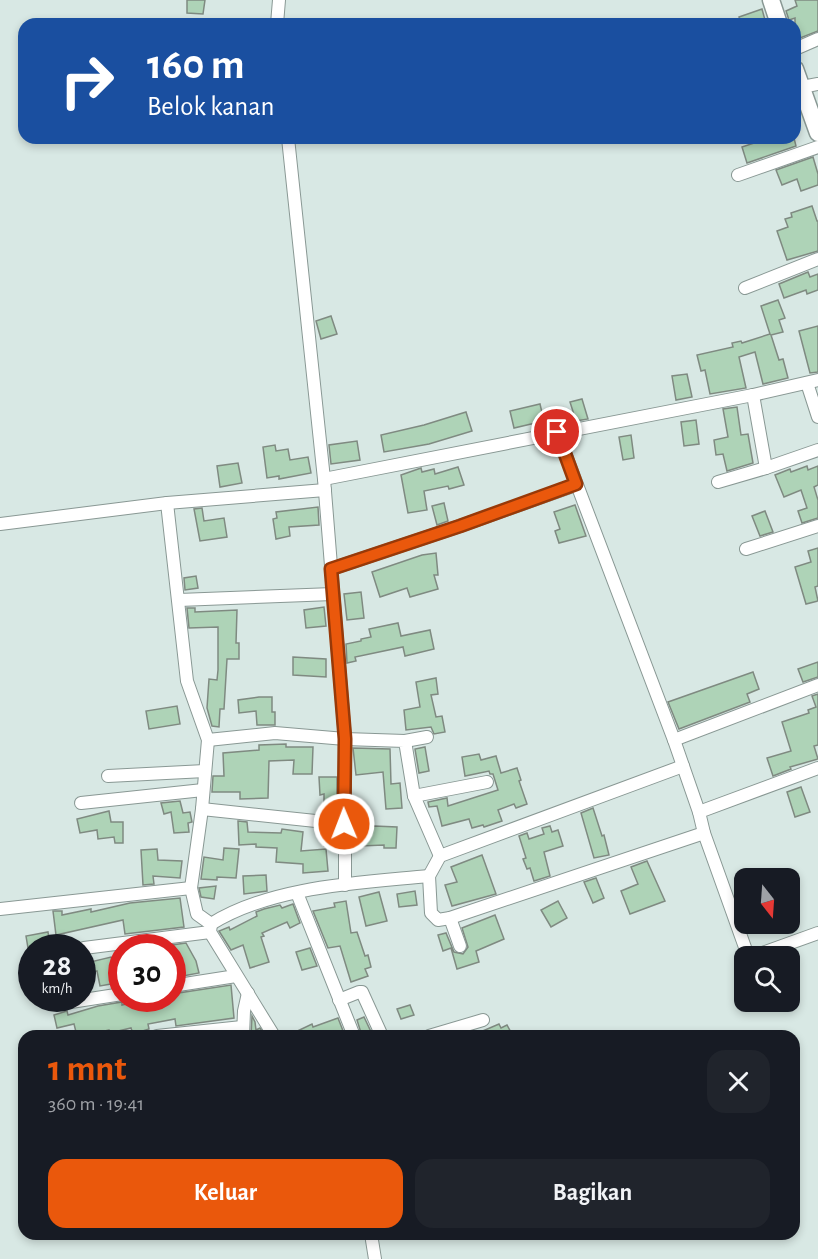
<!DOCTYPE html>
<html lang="id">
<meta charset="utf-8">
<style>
body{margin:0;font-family:"Alegreya Sans",sans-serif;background:#20242c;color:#f1f3f6;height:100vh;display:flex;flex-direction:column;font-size:22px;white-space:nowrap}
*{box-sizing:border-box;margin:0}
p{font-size:20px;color:#9ea1a6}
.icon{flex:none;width:33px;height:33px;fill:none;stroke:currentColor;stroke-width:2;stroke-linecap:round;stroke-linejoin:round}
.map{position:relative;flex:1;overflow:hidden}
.drawer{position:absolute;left:18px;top:1030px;width:782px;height:210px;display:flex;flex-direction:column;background:#171b24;border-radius:18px;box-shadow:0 3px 9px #0003}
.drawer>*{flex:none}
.top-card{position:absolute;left:18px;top:18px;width:783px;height:126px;border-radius:18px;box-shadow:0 3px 9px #0003;background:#1a4fa0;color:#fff;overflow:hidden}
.needle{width:39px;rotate:163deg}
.tools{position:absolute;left:734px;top:868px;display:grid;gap:12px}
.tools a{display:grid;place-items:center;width:66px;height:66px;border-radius:12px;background:#171b24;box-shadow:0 3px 9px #0003;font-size:30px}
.speed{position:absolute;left:18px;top:934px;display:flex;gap:12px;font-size:30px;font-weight:700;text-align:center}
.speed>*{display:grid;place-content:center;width:78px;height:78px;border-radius:50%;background:#171b24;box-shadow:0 3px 9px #0003;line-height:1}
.speed small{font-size:15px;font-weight:400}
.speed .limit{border:9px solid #d22;background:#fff;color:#111}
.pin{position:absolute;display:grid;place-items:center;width:51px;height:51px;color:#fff;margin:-26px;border:3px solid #fff;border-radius:50%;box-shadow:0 2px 6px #0007}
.me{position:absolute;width:66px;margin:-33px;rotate:359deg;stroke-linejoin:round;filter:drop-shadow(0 0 4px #0008)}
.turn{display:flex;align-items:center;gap:21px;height:126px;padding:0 30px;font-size:27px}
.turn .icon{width:78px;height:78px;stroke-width:2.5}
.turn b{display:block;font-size:42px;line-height:51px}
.round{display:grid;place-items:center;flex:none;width:63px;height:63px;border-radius:18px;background:#20242c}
.headline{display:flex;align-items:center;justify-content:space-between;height:102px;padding:0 30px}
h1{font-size:36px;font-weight:600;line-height:45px;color:#ea580c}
.button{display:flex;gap:12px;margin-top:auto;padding:12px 30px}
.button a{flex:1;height:69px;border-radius:18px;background:#ea580c;color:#fff;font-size:24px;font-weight:600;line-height:69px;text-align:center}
.button a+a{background:#20242c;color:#f1f3f6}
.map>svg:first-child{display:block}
</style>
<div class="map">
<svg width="818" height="1259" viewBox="0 0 818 1259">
<rect width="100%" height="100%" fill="#d8e8e4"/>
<g fill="#aed3b7" stroke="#7f8a81" stroke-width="1.5">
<polygon points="187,0 205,0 203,14 187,13"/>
<polygon points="795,0 818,0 818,31 795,40 795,18 789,20 786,11 797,6"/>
<polygon points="762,9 765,20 754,24 741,24 739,17"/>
<polygon points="779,138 794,138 796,146 747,163 742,147 766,139 767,142"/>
<polygon points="813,157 818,174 818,185 801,191 797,179 782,185 776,170"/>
<polygon points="812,206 817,221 818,221 818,251 787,260 777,231 788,227 785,219 792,217 791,213"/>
<polygon points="808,272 810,277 818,274 818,290 807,294 806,290 784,298 779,284"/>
<polygon points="778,300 785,318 779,320 783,332 771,335 779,360 783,359 788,378 763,384 755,352 739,357 746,388 710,394 705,370 701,371 697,355 733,347 732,343 741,341 742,343 770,334 761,306"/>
<polygon points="331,316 337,334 321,339 316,321"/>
<polygon points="818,326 818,372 810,373 799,331"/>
<polygon points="687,374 692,397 676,400 672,376"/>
<polygon points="582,399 588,419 576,421 570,402"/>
<polygon points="540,404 544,421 514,428 510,411"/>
<polygon points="737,407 741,435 748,434 753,463 727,471 723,454 716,455 714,440 728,437 723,409"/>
<polygon points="466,412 472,431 429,444 384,452 381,435 424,425"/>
<polygon points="696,420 699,444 684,446 681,422"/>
<polygon points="631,435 634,458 623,460 619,437"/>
<polygon points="357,441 360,460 331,464 329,445"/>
<polygon points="275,445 276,451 288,449 290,460 308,457 311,473 279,479 279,476 267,478 263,447"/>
<polygon points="238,463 242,483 220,487 217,466"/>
<polygon points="807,466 808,470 818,466 818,485 814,487 818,500 818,518 802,523 798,511 807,508 801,490 784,497 775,475 790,469 791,472"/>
<polygon points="458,467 464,485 449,489 448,486 424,491 427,510 408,513 401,475 421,468 422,472 434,469 435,474"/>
<polygon points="444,503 448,521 437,525 432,506"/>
<polygon points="575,505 586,536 559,543 555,531 560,529 554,512"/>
<polygon points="318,507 319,525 289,527 290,536 276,539 273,519 277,518 276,512"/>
<polygon points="202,508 204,521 224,518 227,537 200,541 194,509"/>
<polygon points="765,511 773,532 760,536 752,516"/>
<polygon points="818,548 818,586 815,587 818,601 806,604 795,567 811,562 808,551"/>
<polygon points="436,553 438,575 434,575 438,589 410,597 407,588 380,597 372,572 422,555"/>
<polygon points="196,576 198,588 185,590 184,578"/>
<polygon points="361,592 364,618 347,620 344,594"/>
<polygon points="324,607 326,626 306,628 304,610"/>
<polygon points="187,608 195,608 195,612 237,610 236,643 239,643 239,659 227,659 224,709 220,709 219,727 212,726 207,708 209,679 217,680 218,670 218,627 189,628"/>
<polygon points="398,623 401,636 430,630 434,649 405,656 403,647 355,657 356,661 347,663 346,644 361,641 361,639 371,637 369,629"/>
<polygon points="293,657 326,659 326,677 293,675"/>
<polygon points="818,662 818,677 803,682 798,669"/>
<polygon points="753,672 759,689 747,694 750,702 679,729 668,702"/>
<polygon points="436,678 438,694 431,695 436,717 442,716 445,732 434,734 431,727 406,730 404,710 420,707 416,682"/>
<polygon points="818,694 818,745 814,746 818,759 790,767 791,769 773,776 767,758 791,751 782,722 809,713 808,710 816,707 812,696"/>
<polygon points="259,697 272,697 272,712 275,712 275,725 257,725 256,711 239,713 238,700"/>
<polygon points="177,706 180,724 149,729 146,711"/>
<polygon points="286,744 286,747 313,747 312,774 293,774 294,760 269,761 268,798 240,799 240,792 212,792 213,776 224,776 223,753 259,750 259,745"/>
<polygon points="425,747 429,771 419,773 415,749"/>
<polygon points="353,748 390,749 391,784 400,783 402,808 386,809 383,772 356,775"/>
<polygon points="479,754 481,760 496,756 501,773 517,768 521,780 519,781 527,804 516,808 514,804 498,810 502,821 484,827 483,825 472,828 469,819 442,826 437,806 429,807 428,802 447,798 448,806 498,790 493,774 490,774 489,771 465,776 462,757"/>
<polygon points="319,777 337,777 337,811 324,811 324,794 320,795"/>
<polygon points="801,787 810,812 795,817 787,792"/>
<polygon points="180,801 183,813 190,812 192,822 188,823 189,832 174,833 171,812 164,814 161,803"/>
<polygon points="593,808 602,836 604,835 609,855 594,858 581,813"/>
<polygon points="109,811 111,822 123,822 123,843 115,843 114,837 98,839 97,830 80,833 77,819"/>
<polygon points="238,821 247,822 248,832 281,833 282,829 303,832 301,851 326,849 328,871 303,873 303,864 276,862 277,848 256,847 256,844 239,845"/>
<polygon points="374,826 397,827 396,848 384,848 384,845 360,846 359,827"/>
<polygon points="550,826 552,832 558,830 563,846 544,852 550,876 534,881 530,868 527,869 523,859 526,858 519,836 527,833 529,839 544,834 542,828"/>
<polygon points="327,834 337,836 335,849 324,846"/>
<polygon points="224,848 239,849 236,878 217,877 217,880 201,879 204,857 223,860"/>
<polygon points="157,849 158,860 182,861 180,878 153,876 154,884 143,885 141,850"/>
<polygon points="482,855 496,894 452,906 445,885 457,882 451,867"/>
<polygon points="647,861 665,901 630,914 621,891 638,884 631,867"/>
<polygon points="266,875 267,891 244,894 243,876"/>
<polygon points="596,878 604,898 593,903 584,882"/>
<polygon points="216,886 214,899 201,897 199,888"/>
<polygon points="415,891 417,905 399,907 397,894"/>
<polygon points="379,892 387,921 366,926 359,897"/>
<polygon points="180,898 184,927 125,934 123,920 56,935 53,911 62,911 62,915 91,909 91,912 130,903"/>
<polygon points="346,901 351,933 357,932 365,956 368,955 371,967 365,969 368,976 351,982 340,946 328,948 313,911 335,907 334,903"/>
<polygon points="558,901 567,918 551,927 541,910"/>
<polygon points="293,904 300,923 290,928 287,922 262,933 264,936 261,937 269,962 250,968 243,945 231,950 219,931 229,927 230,930 257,916 256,912 264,909 280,905 282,908"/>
<polygon points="495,915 504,939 476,951 479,962 457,969 451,948 443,951 438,935 446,933 454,952 463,954 468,947 462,928"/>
<polygon points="48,932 50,946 28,948 26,936"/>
<polygon points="186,943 196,961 199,973 183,976 179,963 172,965 172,945"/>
<polygon points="310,948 317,966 302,970 296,952"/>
<polygon points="111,957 112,959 122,957 122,982 100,986 97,971 82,975 82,964"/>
<polygon points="231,985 234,1018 176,1026 175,1019 148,1024 149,1029 133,1034 131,1028 110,1033 109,1030 86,1036 77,1036 74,1024 57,1028 54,1015 67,1011 68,1015 98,1006 122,1002 122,1005 148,999 172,999 172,994"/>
<polygon points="410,1005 414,1015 401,1019 397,1009"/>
<polygon points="252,1016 255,1022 256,1030 260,1028 265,1036 251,1036"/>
<polygon points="364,1017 373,1036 362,1036 357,1020"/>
<polygon points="338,1018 345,1036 287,1036 312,1024 313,1027"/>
<polygon points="499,1024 501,1028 507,1025 513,1036 471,1036"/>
</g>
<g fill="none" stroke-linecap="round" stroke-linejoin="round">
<defs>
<g id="street">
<polyline points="277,24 279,0"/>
<polyline points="795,49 818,39"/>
<polyline points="802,87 818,84"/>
<polyline points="288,138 324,479 345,739 345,885"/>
<polyline points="738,175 818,147"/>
<polyline points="745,288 818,259"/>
<polyline points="807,383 818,417"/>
<polyline points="753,395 766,468 818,450"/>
<polyline points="557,432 674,740 699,812"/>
<polyline points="324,479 753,395 818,380"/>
<polyline points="718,482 766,468"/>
<polyline points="167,503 187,681 208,740 202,809 191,888 197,914 211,924"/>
<polyline points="0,524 167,503 325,490"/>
<polyline points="746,549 818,526"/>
<polyline points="331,569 460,526 576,485"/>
<polyline points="179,600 333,594"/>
<polyline points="208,740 275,733 345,739 405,741 414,796 440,856"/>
<polyline points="674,740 818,685"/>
<polyline points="405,741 427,737"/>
<polyline points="683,766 440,856 429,876 431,913 438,920 450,918 704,833"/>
<polyline points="818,768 699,812 704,833 747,953 751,956 757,955 818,933"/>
<polyline points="108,776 205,771"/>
<polyline points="414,796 487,782"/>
<polyline points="81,803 203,790"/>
<polyline points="202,809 344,824"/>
<polyline points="297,893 354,1036"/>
<polyline points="0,909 191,888"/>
<polyline points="450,918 460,946"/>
<path d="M211 924C272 886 359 883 429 876"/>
<polyline points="211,924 210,932 274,1036"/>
<polyline points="84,948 210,932"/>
<polyline points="172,986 236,976"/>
<polyline points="339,1000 359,992 362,992 382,1036"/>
<polyline points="58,1004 122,994"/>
<polyline points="157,1036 242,1027"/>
<polyline points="243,1036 244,1011 248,993"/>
<polyline points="429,1036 483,1020"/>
<polyline points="371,1234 375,1259"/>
</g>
<g id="secondary">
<polyline points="771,0 779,24"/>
<polyline points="795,69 818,133"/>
</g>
</defs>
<use href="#street" stroke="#899894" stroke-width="14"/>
<use href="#secondary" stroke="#899894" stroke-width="19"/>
<use href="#street" stroke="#fff" stroke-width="12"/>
<use href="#secondary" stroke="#fff" stroke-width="16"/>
</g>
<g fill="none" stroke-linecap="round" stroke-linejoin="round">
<defs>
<polyline id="route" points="344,824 345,739 331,569 460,526 576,484 557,432"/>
</defs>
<use href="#route" stroke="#983908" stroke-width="15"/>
<use href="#route" stroke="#ea580c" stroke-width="10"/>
</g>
</svg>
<div class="tools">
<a><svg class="needle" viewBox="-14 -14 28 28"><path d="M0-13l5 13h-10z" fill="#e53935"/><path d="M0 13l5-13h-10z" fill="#9ea1a6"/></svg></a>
<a><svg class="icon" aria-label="search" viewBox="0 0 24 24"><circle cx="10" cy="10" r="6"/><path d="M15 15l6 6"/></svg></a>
</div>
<div class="speed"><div>28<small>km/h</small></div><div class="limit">30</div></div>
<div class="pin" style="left:557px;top:432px;background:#d93025"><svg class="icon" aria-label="arrive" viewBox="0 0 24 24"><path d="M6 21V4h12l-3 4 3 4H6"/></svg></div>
<svg class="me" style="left:344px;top:824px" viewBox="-20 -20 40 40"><circle r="17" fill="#ea580c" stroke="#fff" stroke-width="3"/><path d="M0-11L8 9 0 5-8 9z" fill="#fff"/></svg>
<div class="top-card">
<div class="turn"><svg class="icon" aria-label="right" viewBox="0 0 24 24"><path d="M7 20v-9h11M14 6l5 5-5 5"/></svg><div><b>160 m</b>Belok kanan</div></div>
</div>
<section class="drawer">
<div class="headline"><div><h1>1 mnt</h1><p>360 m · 19:41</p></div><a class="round"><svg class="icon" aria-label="close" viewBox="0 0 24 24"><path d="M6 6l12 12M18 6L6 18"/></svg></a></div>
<div class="button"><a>Keluar</a><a>Bagikan</a></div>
</section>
</div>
